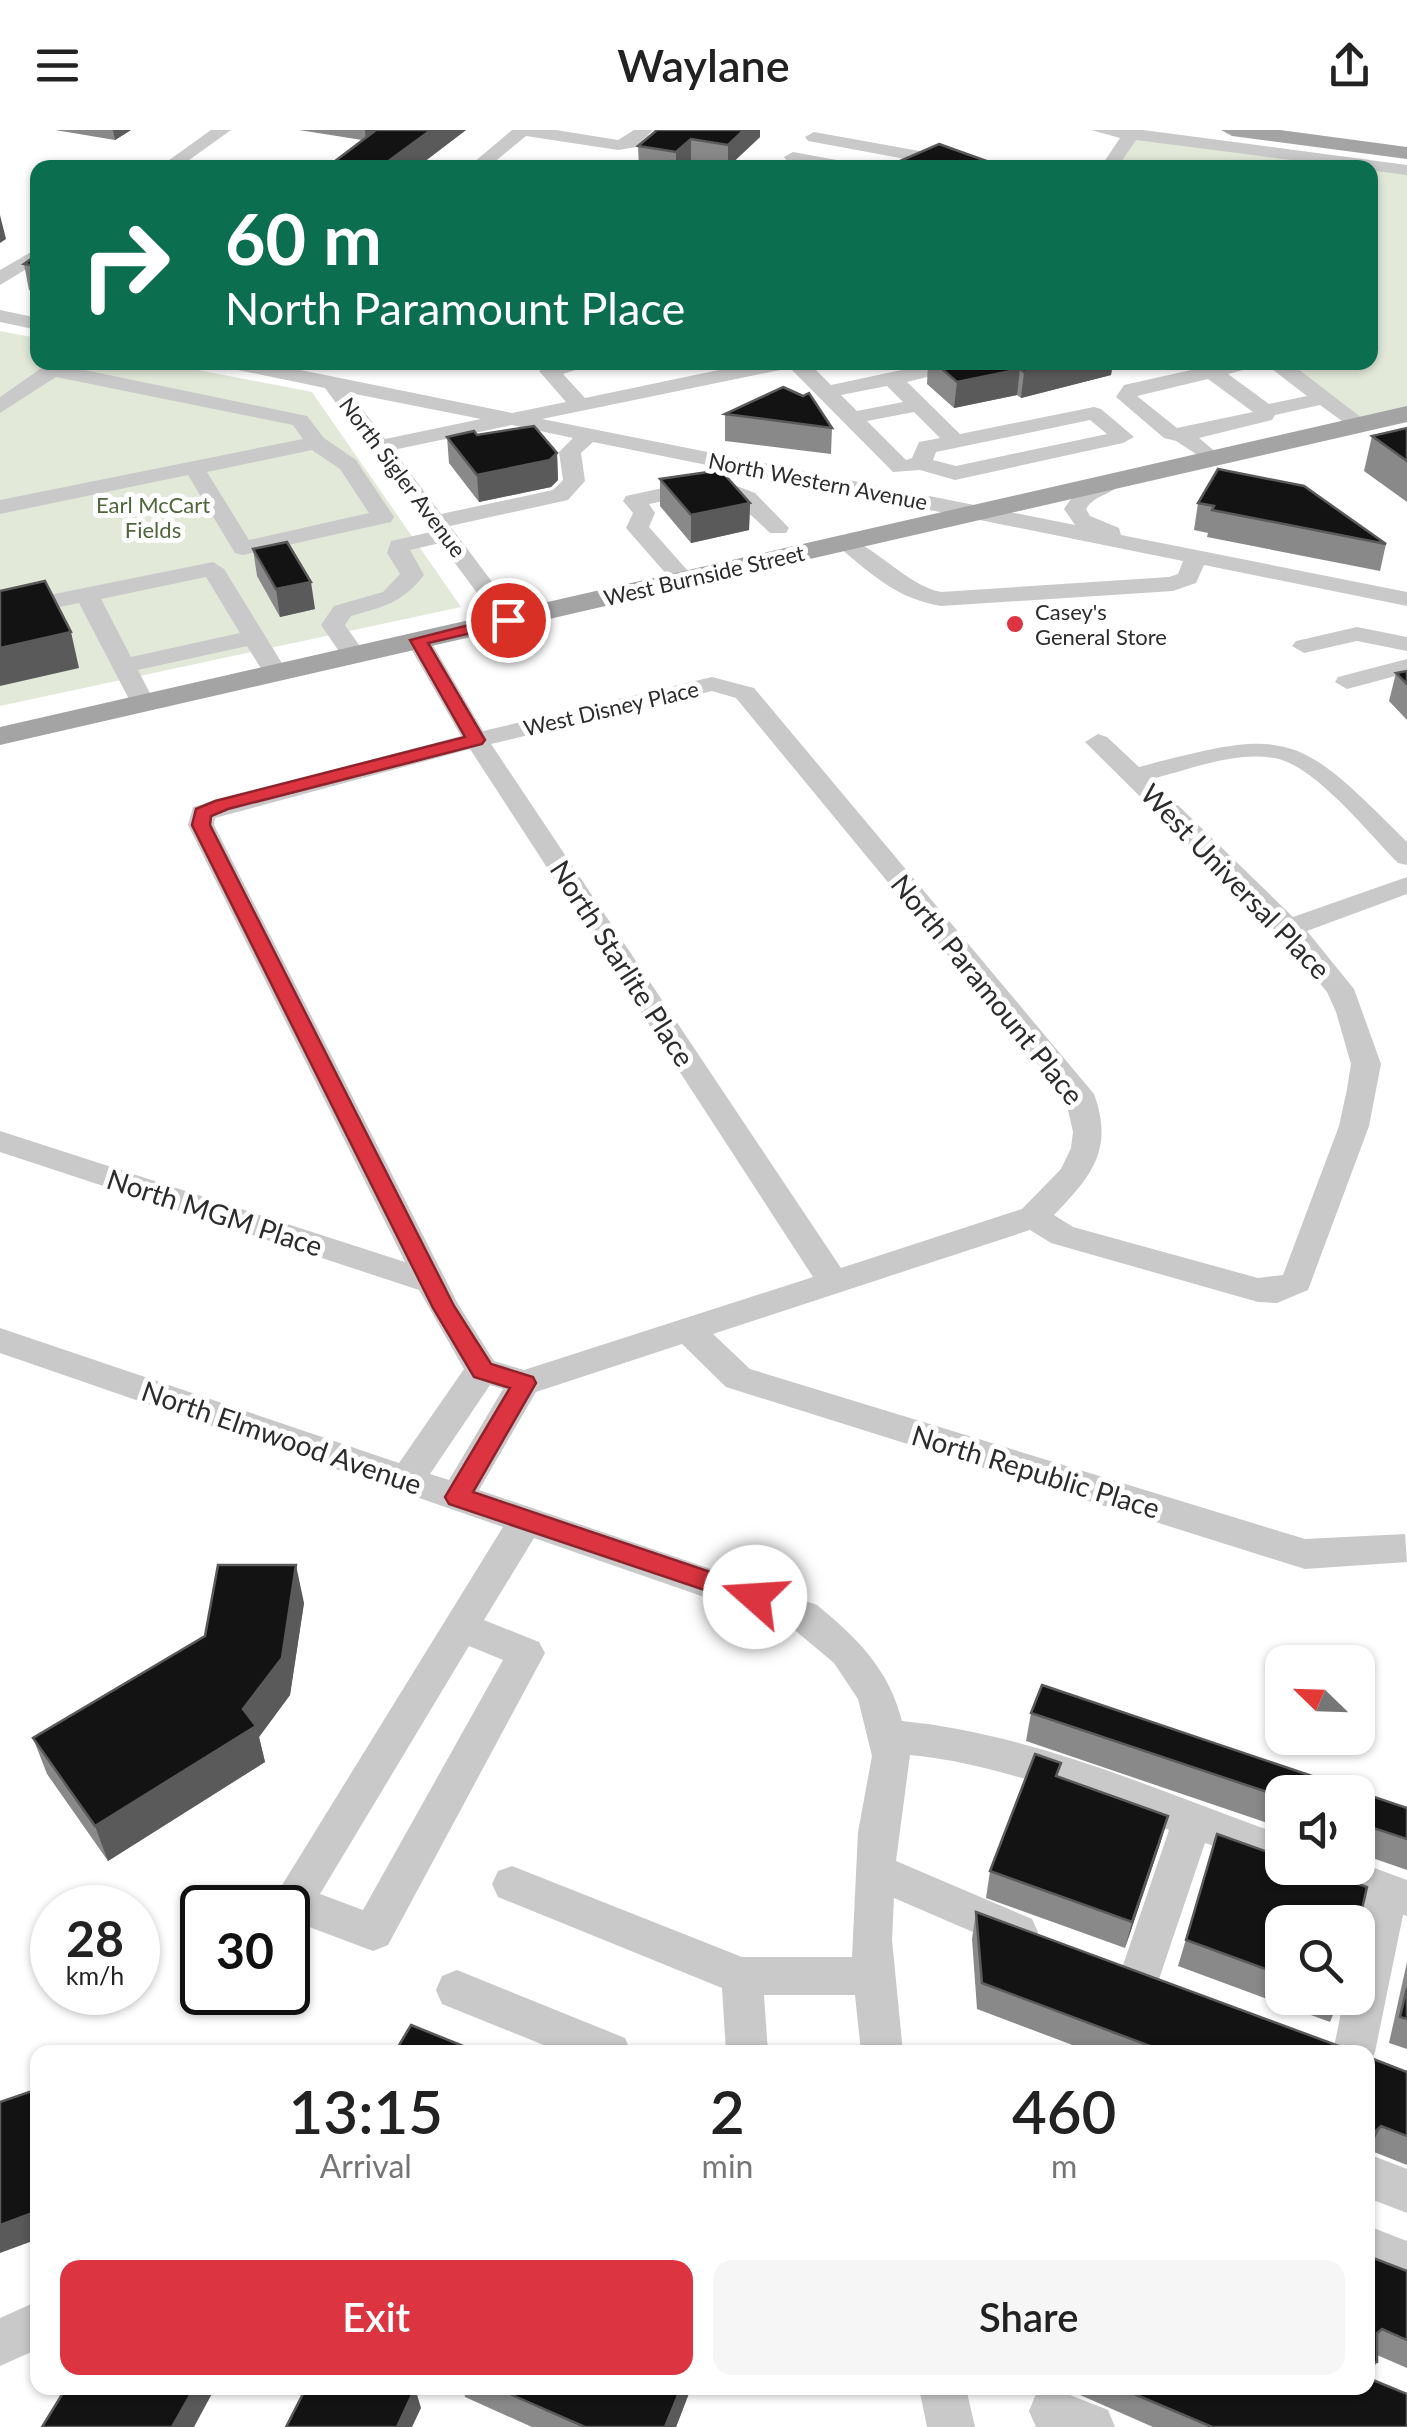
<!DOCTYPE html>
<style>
body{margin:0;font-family:Lato,sans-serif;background:#f6f6f6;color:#222;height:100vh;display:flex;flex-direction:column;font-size:38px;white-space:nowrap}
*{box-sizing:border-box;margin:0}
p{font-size:32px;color:#767676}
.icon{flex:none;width:55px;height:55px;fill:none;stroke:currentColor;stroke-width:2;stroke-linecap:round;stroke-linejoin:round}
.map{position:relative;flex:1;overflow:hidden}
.side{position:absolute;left:30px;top:1915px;width:1345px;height:350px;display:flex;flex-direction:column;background:#fff;border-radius:20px;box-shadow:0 2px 8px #0004}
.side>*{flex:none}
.banner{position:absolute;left:30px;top:30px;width:1348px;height:210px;border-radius:20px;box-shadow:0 2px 8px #0004;background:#0b6e4f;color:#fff;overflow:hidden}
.needle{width:65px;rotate:293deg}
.fabs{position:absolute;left:1265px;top:1515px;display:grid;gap:20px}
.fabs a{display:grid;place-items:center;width:110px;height:110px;border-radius:20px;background:#fff;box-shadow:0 2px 8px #0004;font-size:50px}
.speed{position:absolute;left:30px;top:1755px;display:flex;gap:20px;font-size:50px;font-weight:700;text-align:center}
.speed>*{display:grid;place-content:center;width:130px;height:130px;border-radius:50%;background:#fff;box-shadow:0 2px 8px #0004;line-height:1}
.speed small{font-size:25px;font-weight:400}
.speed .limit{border:5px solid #111;border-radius:15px;background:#fff;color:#111}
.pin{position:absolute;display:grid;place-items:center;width:85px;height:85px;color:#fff;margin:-42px;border:5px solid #fff;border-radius:50%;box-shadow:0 2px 10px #0007}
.me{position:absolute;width:110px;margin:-55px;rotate:289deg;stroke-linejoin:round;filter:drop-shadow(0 0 8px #0008)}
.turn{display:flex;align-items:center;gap:35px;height:210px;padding:0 30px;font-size:45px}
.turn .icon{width:130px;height:130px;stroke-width:2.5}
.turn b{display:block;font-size:70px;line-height:85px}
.eta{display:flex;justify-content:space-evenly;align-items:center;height:170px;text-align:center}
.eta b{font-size:60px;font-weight:600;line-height:70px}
.cta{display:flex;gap:20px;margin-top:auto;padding:20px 30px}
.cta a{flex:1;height:115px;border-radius:20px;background:#dc3440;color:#fff;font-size:40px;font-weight:600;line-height:115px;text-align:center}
.cta a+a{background:#f6f6f6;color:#222}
header{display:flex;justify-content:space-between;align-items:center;height:130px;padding:0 30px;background:#fff;font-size:45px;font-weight:600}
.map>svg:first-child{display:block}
</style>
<header><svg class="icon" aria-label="menu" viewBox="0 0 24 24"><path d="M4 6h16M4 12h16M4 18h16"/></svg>Waylane<svg class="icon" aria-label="share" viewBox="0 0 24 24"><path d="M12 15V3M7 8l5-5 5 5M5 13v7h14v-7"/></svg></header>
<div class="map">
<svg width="1407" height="2297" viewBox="0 0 1407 2297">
<rect width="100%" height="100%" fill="#fff"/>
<g fill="#e2e9d9">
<polygon points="1130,5 1407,40 1407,284 1360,295 1275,233 1370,232 1370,38 1108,38"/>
<polygon points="0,201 37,208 38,232 162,233 312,262 461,477 0,576"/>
</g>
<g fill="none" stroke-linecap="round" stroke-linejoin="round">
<g fill="#c9c9c9" fill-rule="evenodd">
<polygon points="211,0 231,0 178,38 158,38"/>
<polygon points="512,0 556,0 618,10 634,0 653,0 636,17 618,20 526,6 487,38 467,38"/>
<polygon points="1091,0 1143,0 1407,35 1407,45 1136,10 1117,38 1100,38 1120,8"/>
<polygon points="814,2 986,33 994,38 954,38 808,11 805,7"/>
<polygon points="793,22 853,33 861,38 822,38 787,31 784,27"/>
<polygon points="38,118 38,132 0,155 0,140"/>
<polygon points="0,180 38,188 38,200 0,192"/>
<path d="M50 232H74L70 237 307 286 324 308 356 330 394 387 391 392 243 425 235 423 188 345 0 384V370L303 309 293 295 56 247 0 283V267ZM312 320 340 339 369 383 249 410 207 342Z"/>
<path d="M218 232H261L512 283 566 272 539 241 560 232H600L563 244 585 268 757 232H808L831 255 925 235 923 232H946L950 238 947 242 907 252 960 304 1094 277 1101 279 1134 307 1123 313 955 350 920 340 893 342 790 238 542 289 1075 395 1064 379C1076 360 1093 344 1118 348L1121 353C1111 366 1095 364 1086 379L1090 386 1119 398 1121 405 1407 462V476L1204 435 1196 453 1173 461 941 476C898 469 872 445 840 418L837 413 840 408C862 403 906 456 941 462L1169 447 1178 444 1183 431 593 312 581 323 585 351 568 370 450 396 520 489 516 494H500L440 413 410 420 424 445C401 474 385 476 351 486L345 495 366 525 354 532 345 530 321 495 334 476 383 462 400 444 387 423 391 411 431 402 325 258 228 238ZM887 256 903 272 857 281 841 265ZM350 263 481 289 385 309ZM914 282 940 308 919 312 912 328 906 330 867 291ZM1090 290 1107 304 956 336 933 330 936 322ZM512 295 573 308 559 322 563 350 553 360 441 384 393 320Z"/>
<path d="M1227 232H1289L1371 295 1367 299H1353L1320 275 1275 285 1272 290 1199 308 1224 329 1213 335 1176 311 1164 308 1116 267 1124 255ZM1266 234 1268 236 1307 266 1269 274 1228 244ZM1208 249 1253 282 1177 298 1137 266Z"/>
<path d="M713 347 755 363 789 398 786 403H770C719 353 714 360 649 374L655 383 649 397 695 449 691 454H675L626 398 633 383 623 371 626 366Z"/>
<path d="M213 432 224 439 288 543 285 548H267L247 516 138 540 155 573 143 580 131 573 79 473 0 489V475ZM206 447 240 503 131 527 101 469Z"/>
<polygon points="1357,497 1407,507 1407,521 1357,511 1304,523 1292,516 1296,511"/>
<path d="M418 503 430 510 483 601 712 547 754 558 1094 964C1114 1019 1092 1046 1054 1085L1073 1097 1258 1148 1283 1145 1339 996 1347 959 1351 934 1336 882 1327 862 1279 804 1085 612 1098 604 1107 607 1139 637C1291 597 1296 601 1407 712V735L1398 733C1369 704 1314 634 1274 628 1234 621 1189 640 1151 649L1293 787 1407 747V764L1307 801 1354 859 1381 934 1369 996 1308 1160 1277 1173 1258 1172 1051 1113 1030 1100 713 1204 750 1239 1305 1409 1405 1404 1407 1432 1305 1439 726 1257 682 1214 536 1262 479 1360 817 1475C857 1508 889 1539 902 1591 1034 1604 1158 1661 1282 1705V1738H1291L1282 1741 1205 1713 1155 1861 1140 1866 1125 1861 1119 1847 1169 1700C1084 1669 1001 1634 910 1625L896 1731 1032 1789 1038 1802 1032 1815 1017 1821 894 1768 892 1810 903 1922H861L855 1865H764L768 1922H726L722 1858 498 1767 492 1754 498 1741 512 1736 742 1827H852L858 1702 872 1626 858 1569 834 1533 791 1497 534 1408 484 1490 539 1512 545 1523 388 1815 373 1821 288 1789V1778H275L279 1760 503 1397 0 1223V1198L399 1333 464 1239 419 1160 0 1022V1001L405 1132 188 695 193 677 461 606 406 510ZM712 561 736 568 1065 967 1073 1002 1071 1018 1061 1039 1022 1079 841 1138 491 614ZM470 619 813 1147 524 1240 494 1231 458 1174 214 695 215 688ZM490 1255 503 1259 449 1350 430 1344ZM469 1516 503 1530 363 1780 320 1764Z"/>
<polygon points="1407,529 1407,543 1347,559 1335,552 1338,547"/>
<polygon points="1358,1732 1407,1750 1407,1786 1403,1785 1375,1922 1368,1937 1368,1922 1333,1922 1344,1868 1358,1868 1358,1808 1365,1771 1309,1751 1303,1738 1358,1738"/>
<polygon points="457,1840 625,1908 631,1922 561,1922 442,1874 436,1860 442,1846"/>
<polygon points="1368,2024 1407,2039 1407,2083 1368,2068"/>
<polygon points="1368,2096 1407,2111 1407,2157 1368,2142"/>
<polygon points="38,2171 38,2219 0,2236 0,2188"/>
<polygon points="919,2258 966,2258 975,2297 927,2297"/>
<polygon points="1052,2258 1108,2280 1115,2297 1036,2297 1029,2281 1036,2264"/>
</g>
<g fill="#a4a4a4" fill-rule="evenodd">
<polygon points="1221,0 1280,0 1407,17 1407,29 1232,6"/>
<polygon points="1407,276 1407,292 0,615 0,597"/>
</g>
</g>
<g fill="#898989">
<polygon points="55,0 131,0 115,10"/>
<polygon points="299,0 466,0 416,38 362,10"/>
<polygon points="657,0 760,0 760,7 728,37 691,31 684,38 639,38 638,16"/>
<polygon points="38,124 38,162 29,160 24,134"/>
<polygon points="928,232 1113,232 1111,245 1021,268 1017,265 954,278 927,254"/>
<polygon points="725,284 832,298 831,324 725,311"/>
<polygon points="1407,298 1407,372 1364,341 1372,306"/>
<polygon points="477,305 557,323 558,350 551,357 479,372 449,333 447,307"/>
<polygon points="660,349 750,373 749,400 691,413 660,376"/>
<polygon points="1198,373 1386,414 1380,441 1207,407 1208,403 1194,400"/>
<polygon points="253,419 315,479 280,487 257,446"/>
<polygon points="1407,541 1407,590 1389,571 1396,543"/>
<polygon points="304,1473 290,1565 259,1607 265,1632 108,1731 47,1644 33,1608"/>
<polygon points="1042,1555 1407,1678 1407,1740 1358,1723 1358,1662 1282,1662 1282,1698 1026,1611 1031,1583"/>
<polygon points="1058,1647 1168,1686 1160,1714 1125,1818 986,1768 990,1741"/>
<polygon points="1217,1704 1282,1792 1282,1868 1340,1868 1330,1892 1178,1836"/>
<polygon points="976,1782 1355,1922 1091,1922 977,1879 972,1809"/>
<polygon points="1407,1832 1407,1919 1389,1913"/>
<polygon points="1368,1927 1407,1942 1407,2035 1369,2020 1368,2023"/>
<polygon points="1368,2126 1407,2141 1407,2238 1377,2225 1377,2232 1368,2248 1407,2297 1153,2297 1071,2261 1072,2258 1368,2258"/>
<polygon points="463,2258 691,2258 676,2297 532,2297 465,2267"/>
</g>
<g fill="#5a5a5a">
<polygon points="113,0 131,0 115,10"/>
<polygon points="365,0 381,0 366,11"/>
<polygon points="431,0 466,0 416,38 379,38"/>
<polygon points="744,0 760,0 760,7 728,37 728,15"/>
<polygon points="691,9 691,31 684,38 676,38 676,22"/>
<polygon points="0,85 6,109 0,113"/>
<polygon points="1060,232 1113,232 1111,245 1021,268 1024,242"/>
<polygon points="1020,239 1017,265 954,278 957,252"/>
<polygon points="557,323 558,350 551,357 479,372 477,345"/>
<polygon points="750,373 749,400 691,413 691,385"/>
<polygon points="311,452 315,479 280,487 276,459"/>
<polygon points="71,502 79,538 0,556 0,518"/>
<polygon points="296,1435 304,1473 290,1565 259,1607 265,1632 108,1731 95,1696 243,1579"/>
<polygon points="1168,1686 1160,1714 1125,1818 1132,1792"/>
<polygon points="1381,1996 1369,2020 1368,2023 1376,2001"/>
<polygon points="38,2081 38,2109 0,2123 0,2095"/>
<polygon points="194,2258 215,2258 194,2297 172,2297"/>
<polygon points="415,2258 421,2278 412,2297 397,2297"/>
<polygon points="681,2258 691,2258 676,2297 665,2297"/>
</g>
<g fill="#131313" stroke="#5a5a5a" stroke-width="2.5">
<polygon points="376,0 431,0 379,38 326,38"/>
<polygon points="657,0 744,0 728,15 691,9 676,22 638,16"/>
<polygon points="939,14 1006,38 884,38"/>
<polygon points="210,33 234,38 204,38"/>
<polygon points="38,124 38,136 24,134"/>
<polygon points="934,232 1060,232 1024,242 1020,239 957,252"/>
<polygon points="783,257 803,266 809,263 832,298 725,284"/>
<polygon points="534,296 557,323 550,330 477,345 447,307 474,301 477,305"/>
<polygon points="1407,298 1407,331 1372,306"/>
<polygon points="1218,339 1304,356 1386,414 1212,380 1214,376 1198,373"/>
<polygon points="715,341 724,344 750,373 691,385 660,349"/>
<polygon points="287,412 311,452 276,459 253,419"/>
<polygon points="45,451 71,502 0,518 0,461"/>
<polygon points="1407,541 1407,554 1396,543"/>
<polygon points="218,1435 296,1435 282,1528 243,1579 256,1596 95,1696 33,1608 205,1506"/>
<polygon points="1042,1555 1407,1678 1407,1709 1358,1693 1358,1662 1282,1662 1282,1667 1031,1583"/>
<polygon points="1035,1624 1061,1633 1056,1646 1168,1686 1132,1792 990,1741"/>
<polygon points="1217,1704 1282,1727 1282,1738 1312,1738 1367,1757 1358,1797 1358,1792 1282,1792 1282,1845 1186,1810"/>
<polygon points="976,1782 1355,1922 1166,1922 982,1853"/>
<polygon points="1407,1858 1407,1889 1400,1887"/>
<polygon points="411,1895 478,1922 395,1922"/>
<polygon points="1368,1927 1407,1942 1407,2006 1381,1996 1376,2001 1368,1998"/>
<polygon points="38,1959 38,2081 0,2095 0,1972"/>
<polygon points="1368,2126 1407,2141 1407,2210 1382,2199 1377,2203 1377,2232 1368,2233"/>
<polygon points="1368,2248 1407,2264 1407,2297 1212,2297 1120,2258 1368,2258"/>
<polygon points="66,2258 194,2258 172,2297 42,2297"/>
<polygon points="306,2258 415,2258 397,2297 286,2297"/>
<polygon points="496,2258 681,2258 665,2297 585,2297"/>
</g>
<polygon fill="#dc3440" stroke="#8f222a" stroke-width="2.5" points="508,485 517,490 514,493 428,513 485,610 482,614 228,679 211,686 210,695 454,1176 491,1234 533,1247 536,1253 473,1362 764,1460 768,1467 764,1474 755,1477 449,1374 445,1367 510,1258 474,1247 433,1178 192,695 196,679 215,671 465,607 410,510"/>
<circle fill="#dc3440" stroke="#fff" stroke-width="4" cx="1015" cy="494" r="10"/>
<g text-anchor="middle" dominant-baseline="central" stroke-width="10" stroke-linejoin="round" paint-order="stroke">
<g font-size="22" fill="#2c2c2c" stroke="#fff">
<text transform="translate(403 347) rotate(53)">North Sigler Avenue</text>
<text transform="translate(818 351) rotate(11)">North Western Avenue</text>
<text transform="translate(704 445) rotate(-13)">West Burnside Street</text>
<text transform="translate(611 578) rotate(-13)">West Disney Place</text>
</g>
<g font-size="22" fill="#4f653c" stroke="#fff">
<text x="153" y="374">Earl McCart<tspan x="153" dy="25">Fields</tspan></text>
</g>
<g font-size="22" fill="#2c2c2c" stroke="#fff" text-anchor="start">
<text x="1035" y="481">Casey's<tspan x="1035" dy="25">General Store</tspan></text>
</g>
<g font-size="28" fill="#2c2c2c" stroke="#fff">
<text transform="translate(1236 751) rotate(46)">West Universal Place</text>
<text transform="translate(623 833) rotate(57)">North Starlite Place</text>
<text transform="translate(988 859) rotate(51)">North Paramount Place</text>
<text transform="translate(215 1082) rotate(18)">North MGM Place</text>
<text transform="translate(282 1307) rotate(19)">North Elmwood Avenue</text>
<text transform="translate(1036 1341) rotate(17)">North Republic Place</text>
</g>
</g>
</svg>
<div class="fabs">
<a><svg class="needle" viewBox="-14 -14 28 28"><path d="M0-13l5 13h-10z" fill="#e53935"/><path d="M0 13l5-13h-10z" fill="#767676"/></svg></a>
<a><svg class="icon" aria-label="sound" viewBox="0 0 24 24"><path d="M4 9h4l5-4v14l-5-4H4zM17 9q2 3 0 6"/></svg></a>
<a><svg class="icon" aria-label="search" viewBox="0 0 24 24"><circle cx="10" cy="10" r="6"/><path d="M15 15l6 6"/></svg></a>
</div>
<div class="speed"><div>28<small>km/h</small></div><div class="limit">30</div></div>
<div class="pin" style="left:508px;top:490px;background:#d93025"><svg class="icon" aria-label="arrive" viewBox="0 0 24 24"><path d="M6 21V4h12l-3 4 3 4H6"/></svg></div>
<svg class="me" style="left:755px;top:1467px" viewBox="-20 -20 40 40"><circle r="19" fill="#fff"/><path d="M0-13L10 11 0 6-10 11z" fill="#dc3440"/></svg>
<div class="banner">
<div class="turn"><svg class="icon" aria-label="right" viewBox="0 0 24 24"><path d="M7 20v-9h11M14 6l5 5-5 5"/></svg><div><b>60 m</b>North Paramount Place</div></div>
</div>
<section class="side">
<div class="eta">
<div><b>13:15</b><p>Arrival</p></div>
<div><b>2</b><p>min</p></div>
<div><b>460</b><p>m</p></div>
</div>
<div class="cta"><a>Exit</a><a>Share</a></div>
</section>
</div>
